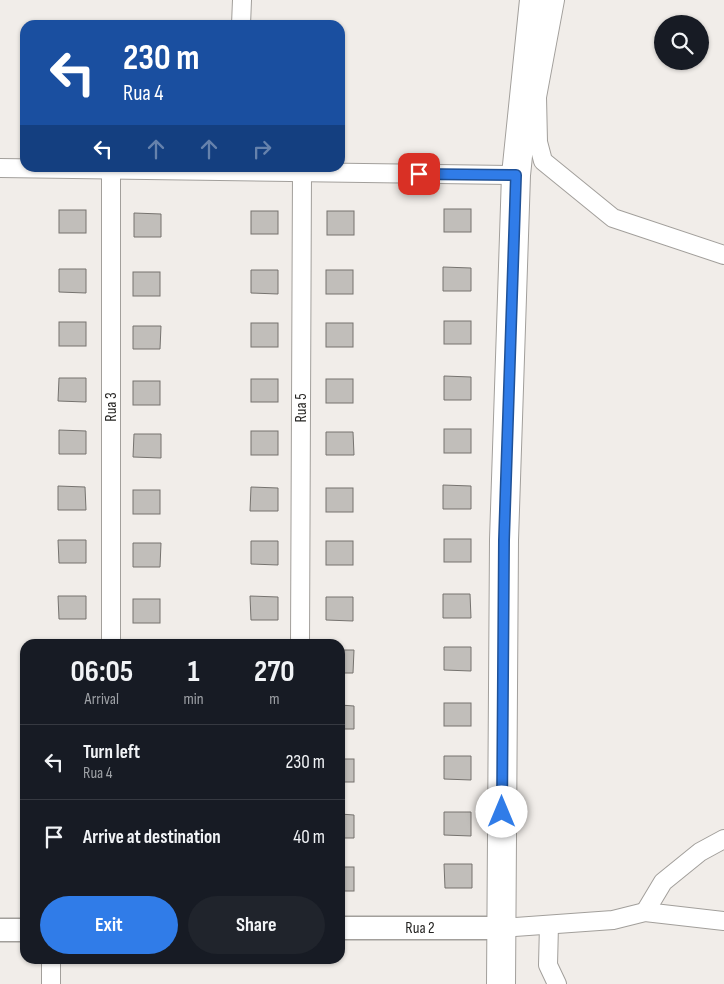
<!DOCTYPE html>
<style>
body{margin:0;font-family:"Sofia Sans Condensed",sans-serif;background:#20242c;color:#f1f3f6;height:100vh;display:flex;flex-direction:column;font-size:19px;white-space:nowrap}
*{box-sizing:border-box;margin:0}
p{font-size:16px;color:#9ea1a6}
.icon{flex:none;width:28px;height:28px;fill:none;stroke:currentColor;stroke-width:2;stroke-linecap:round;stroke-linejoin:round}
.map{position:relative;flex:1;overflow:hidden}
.sheet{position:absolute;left:20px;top:639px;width:325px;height:325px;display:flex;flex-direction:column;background:#171b24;border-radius:15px;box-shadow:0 1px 4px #0004}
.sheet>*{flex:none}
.banner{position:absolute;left:20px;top:20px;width:325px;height:152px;border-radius:15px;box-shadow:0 1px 4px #0004;background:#1a4fa0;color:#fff;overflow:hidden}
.buttons{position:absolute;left:654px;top:15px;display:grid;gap:10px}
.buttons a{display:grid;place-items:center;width:55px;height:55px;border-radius:50%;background:#171b24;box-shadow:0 1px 4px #0004;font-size:25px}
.pin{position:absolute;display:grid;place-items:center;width:42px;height:42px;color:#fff;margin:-21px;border-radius:10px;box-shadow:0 2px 8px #0006}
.me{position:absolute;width:55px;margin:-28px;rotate:0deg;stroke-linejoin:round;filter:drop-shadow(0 0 4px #0008)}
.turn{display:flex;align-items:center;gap:18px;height:105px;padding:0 20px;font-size:22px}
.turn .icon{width:65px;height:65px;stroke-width:2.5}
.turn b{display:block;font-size:35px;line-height:42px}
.lanes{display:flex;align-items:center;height:48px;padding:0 20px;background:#0003;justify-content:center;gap:25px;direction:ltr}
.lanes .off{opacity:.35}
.eta{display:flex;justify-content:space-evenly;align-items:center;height:85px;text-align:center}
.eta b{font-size:30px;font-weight:700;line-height:35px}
.cta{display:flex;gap:10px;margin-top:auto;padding:10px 20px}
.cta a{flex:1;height:58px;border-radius:30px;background:#307ce8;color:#fff;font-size:20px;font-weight:700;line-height:58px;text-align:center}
.cta a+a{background:#20242c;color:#f1f3f6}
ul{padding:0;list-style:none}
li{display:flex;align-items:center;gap:15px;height:75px;padding:0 20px;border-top:1px solid #363941}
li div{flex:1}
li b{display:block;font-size:19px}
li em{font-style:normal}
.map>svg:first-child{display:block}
</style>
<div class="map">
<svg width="724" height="984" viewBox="0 0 724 984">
<rect width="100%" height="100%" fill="#f1ede9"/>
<g fill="#c1beba" stroke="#76736f">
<rect x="444" y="209" width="27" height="23"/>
<rect x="59" y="210" width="27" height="23"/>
<rect x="251" y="211" width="27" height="23"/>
<rect x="327" y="211" width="27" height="24"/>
<polygon points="134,213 161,214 161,237 134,237"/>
<polygon points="443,267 471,268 471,291 443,291"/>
<polygon points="59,269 86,269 86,293 59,292"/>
<polygon points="251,270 278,270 278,294 251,293"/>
<rect x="326" y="270" width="27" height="24"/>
<rect x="133" y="272" width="27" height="24"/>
<rect x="444" y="321" width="27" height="23"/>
<rect x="59" y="322" width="27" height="24"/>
<rect x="251" y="323" width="27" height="24"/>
<rect x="326" y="323" width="27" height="24"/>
<polygon points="133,326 161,326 160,349 133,349"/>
<polygon points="444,376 471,377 471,400 444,400"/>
<polygon points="59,378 86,378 86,402 58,401"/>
<rect x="251" y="379" width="27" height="23"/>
<rect x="326" y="379" width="27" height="24"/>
<rect x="133" y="381" width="27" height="24"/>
<rect x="444" y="429" width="27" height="24"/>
<polygon points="59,430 86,431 86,454 59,454"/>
<rect x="251" y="431" width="27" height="24"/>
<polygon points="326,432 353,432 354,455 326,455"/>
<polygon points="134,434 161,434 161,458 133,457"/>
<polygon points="443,485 471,486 471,509 443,509"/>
<polygon points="58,486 85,487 86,510 58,510"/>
<polygon points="251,487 278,488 278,511 250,511"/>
<rect x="326" y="488" width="27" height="24"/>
<rect x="133" y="490" width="27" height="24"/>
<rect x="444" y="539" width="27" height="23"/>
<polygon points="58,540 86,540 86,563 59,563"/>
<polygon points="251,541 278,541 278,565 251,564"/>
<rect x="326" y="541" width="27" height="24"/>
<polygon points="133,543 161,543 160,567 133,567"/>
<polygon points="443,594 470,594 471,618 443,618"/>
<polygon points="58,596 86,596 86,619 59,619"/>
<polygon points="250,596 278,597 278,620 251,620"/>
<polygon points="326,597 353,597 353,621 326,620"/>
<rect x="133" y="599" width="27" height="24"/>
<polygon points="444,647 471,647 471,671 444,670"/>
<polygon points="340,650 354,650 353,673 340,673"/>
<rect x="444" y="703" width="27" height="23"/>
<polygon points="340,705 354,706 354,729 340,729"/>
<polygon points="444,756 471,756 471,780 444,779"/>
<rect x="340" y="759" width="14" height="23"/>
<polygon points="444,812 471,812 471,836 444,835"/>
<polygon points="340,814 354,815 354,838 340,838"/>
<polygon points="444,864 472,864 472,888 445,888"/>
<rect x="340" y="867" width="14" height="24"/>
</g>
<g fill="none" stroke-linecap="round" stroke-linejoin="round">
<defs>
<g id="minor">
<polyline points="555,0 537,97 538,142 543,161 613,218 724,255"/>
<polyline points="241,25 242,0"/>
<polyline points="0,168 516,175"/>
<polyline points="111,170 111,644"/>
<polyline points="300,644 302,173"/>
<polyline points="645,912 663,882 700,852 724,839"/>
<polyline points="549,925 548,965 557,984"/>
<polyline points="501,928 613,920 645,912 724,921"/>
<polyline points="51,959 51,984"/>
</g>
<g id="tertiary">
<polyline points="340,928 501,928"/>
<polyline points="0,930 25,930"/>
</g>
<polyline id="primary" points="501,984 504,540 516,175 534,0"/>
</defs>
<use href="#minor" stroke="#a29f9b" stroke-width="20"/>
<use href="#tertiary" stroke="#a29f9b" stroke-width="25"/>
<use href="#primary" stroke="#a29f9b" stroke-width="30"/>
<use href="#minor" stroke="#fff" stroke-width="18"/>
<use href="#tertiary" stroke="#fff" stroke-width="22"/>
<use href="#primary" stroke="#fff" stroke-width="28"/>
</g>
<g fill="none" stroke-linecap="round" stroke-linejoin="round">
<defs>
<polyline id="route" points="419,174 516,175 504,540 502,812"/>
</defs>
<use href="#route" stroke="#1f5197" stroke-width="12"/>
<use href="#route" stroke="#307ce8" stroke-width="9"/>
</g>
<g text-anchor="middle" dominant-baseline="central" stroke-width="4" stroke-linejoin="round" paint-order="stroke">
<g font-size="16" fill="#252422" stroke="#fff">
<text transform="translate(111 407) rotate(-90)">Rua 3</text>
<text transform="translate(301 408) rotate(-90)">Rua 5</text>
<text x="420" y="928">Rua 2</text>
</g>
</g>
</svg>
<div class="buttons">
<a><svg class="icon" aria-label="search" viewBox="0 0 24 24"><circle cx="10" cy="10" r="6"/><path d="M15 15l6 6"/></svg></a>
</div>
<div class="pin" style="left:419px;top:174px;background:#d93025"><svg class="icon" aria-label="arrive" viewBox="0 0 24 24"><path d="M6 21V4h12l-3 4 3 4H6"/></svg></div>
<svg class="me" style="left:502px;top:812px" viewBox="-20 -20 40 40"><circle r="19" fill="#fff"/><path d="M0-13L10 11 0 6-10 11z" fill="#307ce8"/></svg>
<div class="banner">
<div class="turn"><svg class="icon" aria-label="left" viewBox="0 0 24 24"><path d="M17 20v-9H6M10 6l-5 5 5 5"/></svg><div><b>230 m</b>Rua 4</div></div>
<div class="lanes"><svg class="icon" aria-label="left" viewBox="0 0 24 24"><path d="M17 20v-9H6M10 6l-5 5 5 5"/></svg><svg class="icon off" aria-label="ahead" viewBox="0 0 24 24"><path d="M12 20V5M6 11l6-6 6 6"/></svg><svg class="icon off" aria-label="ahead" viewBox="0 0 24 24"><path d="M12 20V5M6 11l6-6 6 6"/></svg><svg class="icon off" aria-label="right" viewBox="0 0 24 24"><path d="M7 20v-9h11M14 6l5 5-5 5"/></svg></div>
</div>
<section class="sheet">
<div class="eta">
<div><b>06:05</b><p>Arrival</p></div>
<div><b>1</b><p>min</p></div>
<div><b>270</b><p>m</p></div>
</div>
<ul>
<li><svg class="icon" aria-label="left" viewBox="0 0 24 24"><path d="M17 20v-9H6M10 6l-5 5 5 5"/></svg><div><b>Turn left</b><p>Rua 4</p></div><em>230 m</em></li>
<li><svg class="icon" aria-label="arrive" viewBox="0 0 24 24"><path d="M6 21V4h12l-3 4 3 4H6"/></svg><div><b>Arrive at destination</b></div><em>40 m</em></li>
</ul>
<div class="cta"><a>Exit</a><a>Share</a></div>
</section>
</div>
